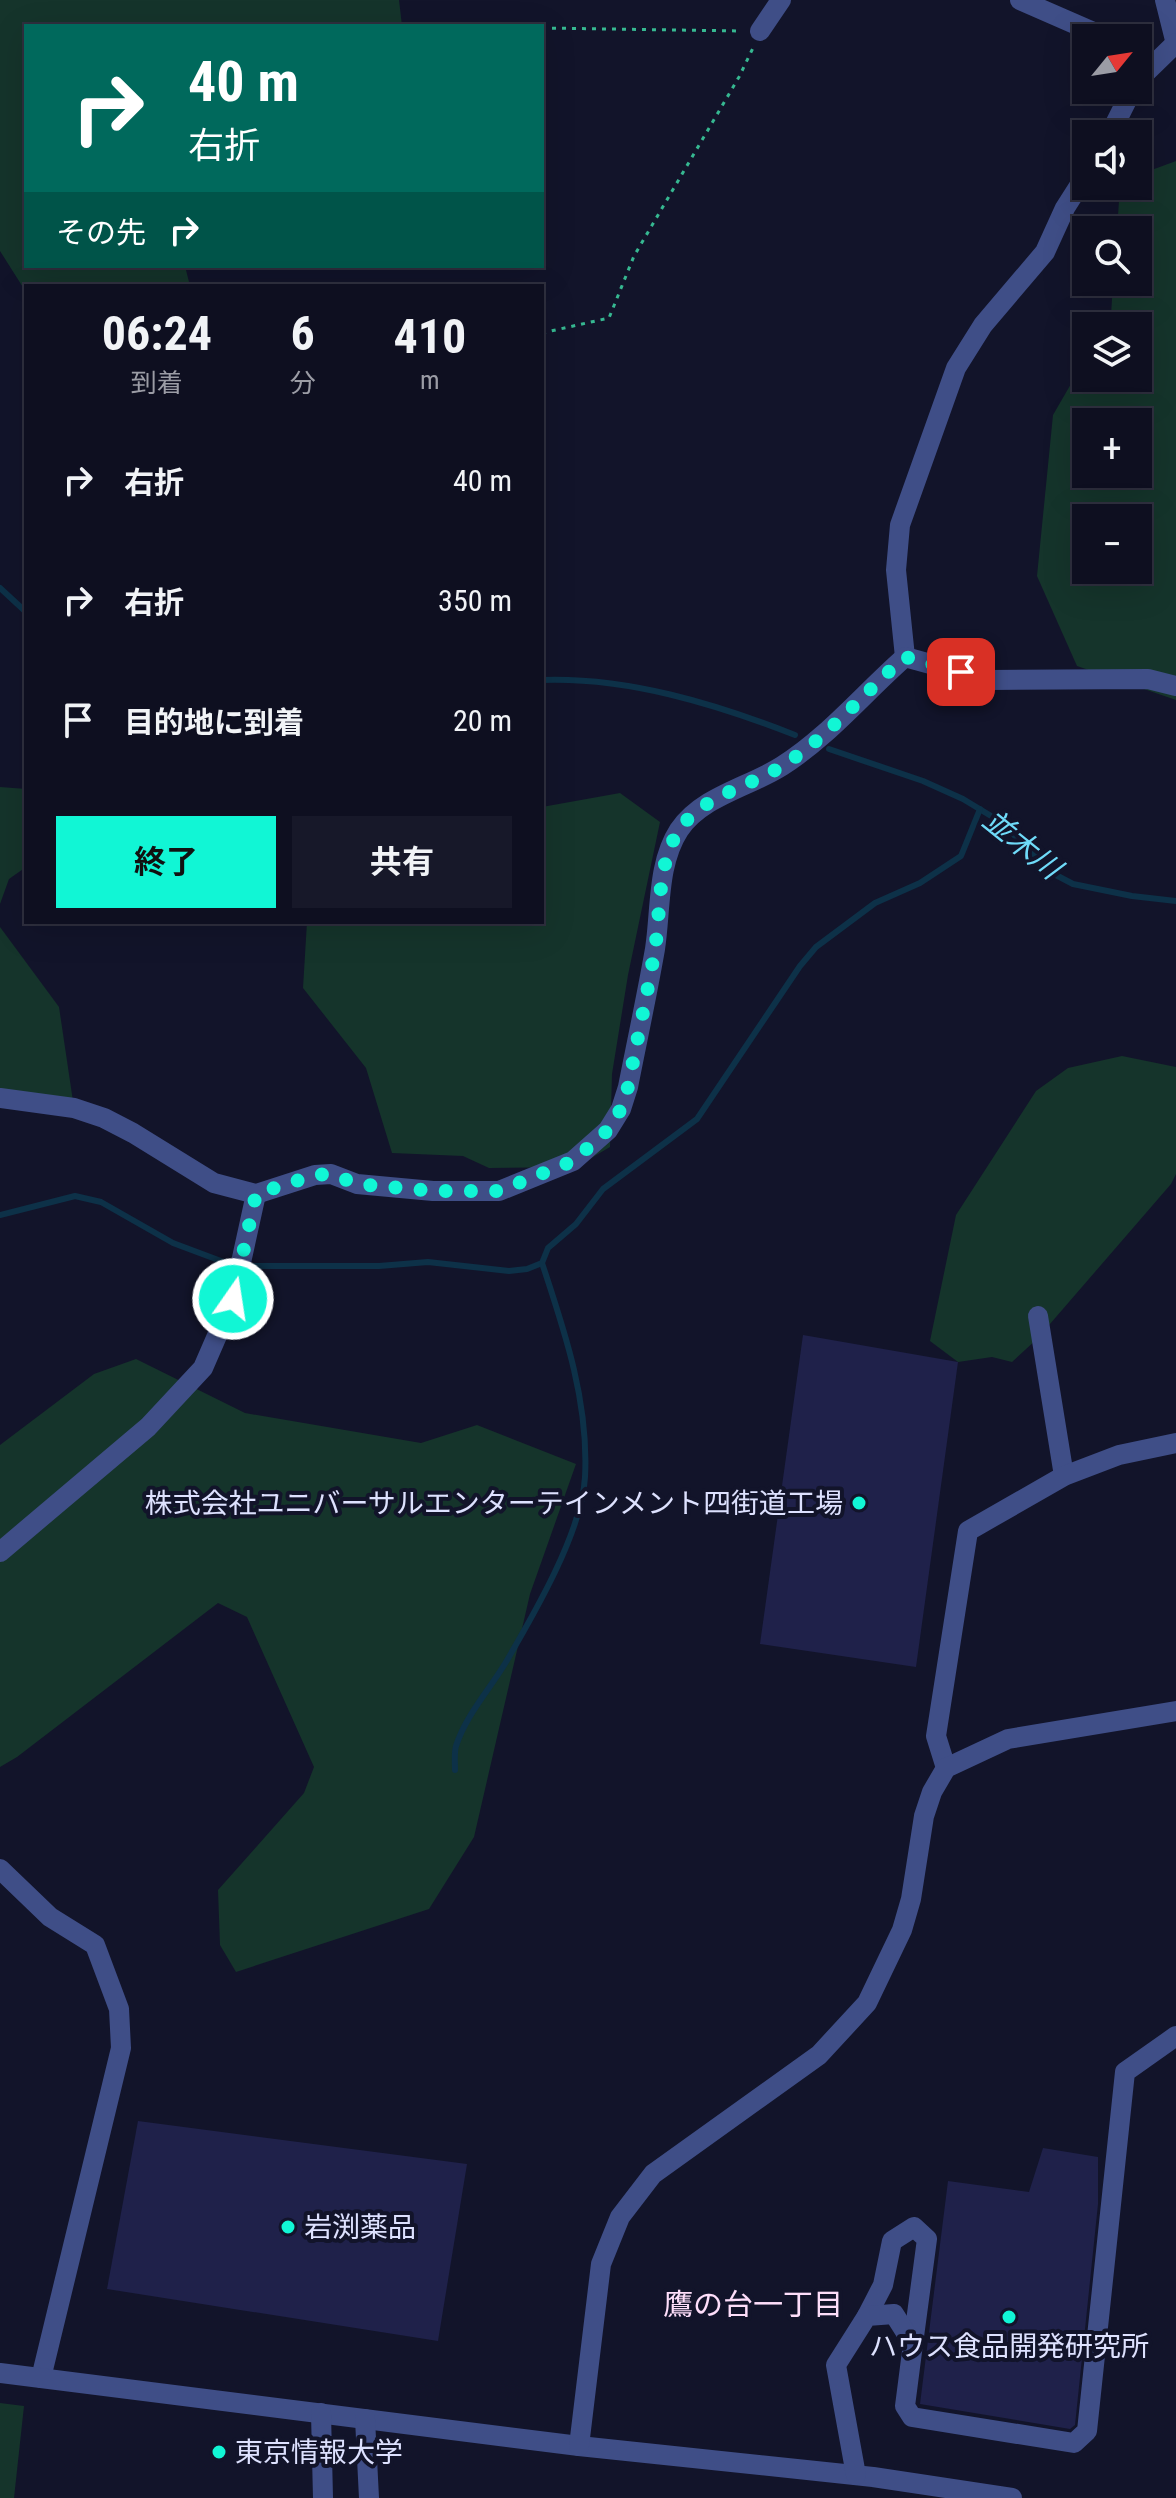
<!DOCTYPE html>
<html lang="ja">
<meta charset="utf-8">
<style>
body{margin:0;font-family:"Roboto Condensed","Noto Sans JP",sans-serif;background:#171829;color:#f1f3f6;height:100vh;display:flex;flex-direction:column;font-size:30px;white-space:nowrap}
*{box-sizing:border-box;margin:0}
p{font-size:26px;color:#9b9ca5}
.icon{flex:none;width:44px;height:44px;fill:none;stroke:currentColor;stroke-width:2;stroke-linecap:round;stroke-linejoin:round}
.map{position:relative;flex:1;overflow:hidden}
.side{position:absolute;left:24px;top:284px;width:520px;height:640px;display:flex;flex-direction:column;background:#0e0f20;border-radius:0px;box-shadow:0 8px 32px #0002,0 0 0 2px #2e2f3e}
.side>*{flex:none}
.guide{position:absolute;left:24px;top:24px;width:520px;height:244px;border-radius:0px;box-shadow:0 8px 32px #0002,0 0 0 2px #2e2f3e;background:#00695c;color:#fff;overflow:hidden}
.needle{width:52px;rotate:60deg}
.tools{position:absolute;left:1072px;top:24px;display:grid;gap:16px}
.tools a{display:grid;place-items:center;width:80px;height:80px;border-radius:0px;background:#0e0f20;box-shadow:0 8px 32px #0002,0 0 0 2px #2e2f3e;font-size:40px}
.pin{position:absolute;display:grid;place-items:center;width:68px;height:68px;color:#fff;margin:-34px;border-radius:16px;box-shadow:0 4px 12px #0006}
.me{position:absolute;width:88px;margin:-44px;rotate:13deg;stroke-linejoin:round;filter:drop-shadow(0 0 6px #0008)}
.turn{display:flex;align-items:center;gap:28px;height:168px;padding:0 32px;font-size:36px}
.turn .icon{width:104px;height:104px;stroke-width:2.5}
.turn b{display:block;font-size:56px;line-height:68px}
.then{display:flex;align-items:center;height:76px;padding:0 32px;background:#0003;gap:16px;font-size:30px}
.eta{display:flex;justify-content:space-evenly;align-items:center;height:136px;text-align:center}
.eta b{font-size:48px;font-weight:700;line-height:56px}
.primary-button{display:flex;gap:16px;margin-top:auto;padding:16px 32px}
.primary-button a{flex:1;height:92px;border-radius:0px;background:#11f6d5;color:#111;font-size:32px;font-weight:700;line-height:92px;text-align:center}
.primary-button a+a{background:#171829;color:#f1f3f6}
ul{padding:0;list-style:none}
li{display:flex;align-items:center;gap:24px;height:120px;padding:0 32px}
li div{flex:1}
li b{display:block;font-size:30px}
li em{font-style:normal}
.map>svg:first-child{display:block}
</style>
<div class="map">
<svg width="1176" height="2498" viewBox="0 0 1176 2498">
<rect width="100%" height="100%" fill="#12142a"/>
<g fill="#15342b" fill-rule="evenodd">
<polygon points="0,0 399,0 402,26 26,26 26,266 185,266 190,286 26,286 26,292 0,251"/>
<path d="M1176 161V700L1077 666 1037 576 1053 415 1086 358V378H1138V326H1105L1111 316 1113 282H1138V230H1117L1120 186H1138V175ZM1086 422H1138V474H1086ZM1086 518H1138V570H1086Z"/>
<polygon points="0,787 26,789 26,867 9,879 0,904"/>
<polygon points="620,793 660,822 628,975 612,1074 610,1147 576,1167 489,1168 463,1156 392,1153 366,1068 303,988 307,922 542,922 542,807"/>
<polygon points="0,927 59,1007 74,1108 0,1098"/>
<polygon points="1122,1056 1176,1067 1176,1174 1171,1184 1037,1339 1012,1362 992,1357 958,1362 930,1341 956,1215 1036,1091 1068,1068"/>
<polygon points="136,1359 245,1413 421,1443 477,1425 576,1464 530,1594 474,1837 429,1909 236,1972 220,1945 218,1890 304,1793 314,1767 247,1617 218,1603 17,1757 0,1767 0,1445 94,1374"/>
<polygon points="0,2403 24,2406 14,2498 0,2498"/>
</g>
<g fill="none" stroke-linecap="round" stroke-linejoin="round">
<g stroke="#0d3148" stroke-width="6">
<polyline points="0,588 26,612"/>
<path d="M542 680C628 677 716 704 795 735"/>
<polyline points="829,749 923,781 963,799 1001,822 1054,874 1073,884 1132,896 1176,901"/>
<polyline points="0,1215 75,1196 101,1202 173,1243 229,1264 247,1266 379,1266 428,1262 509,1271 527,1269 542,1263"/>
<path d="M455 1770C455 1763 454 1753 456 1746 466 1715 490 1689 506 1662 534 1614 582 1532 585 1477 589 1403 565 1332 542 1263L548 1248 576 1224 603 1189 697 1119 800 966 816 947 875 903 920 883 961 856 980 809"/>
</g>
</g>
<g fill="#1f214a">
<polygon points="803,1335 958,1362 916,1667 760,1644"/>
<polygon points="138,2121 467,2164 438,2341 107,2289"/>
<polygon points="1043,2148 1098,2157 1098,2204 1075,2425 1070,2429 920,2404 948,2181 1029,2192"/>
</g>
<g fill="none" stroke-linecap="round" stroke-linejoin="round">
<g stroke="#36b891" stroke-width="3" stroke-dasharray="4 6" stroke-linecap="butt">
<polyline points="431,26 436,26"/>
<polyline points="542,28 742,31"/>
<polyline points="542,333 609,318 634,256 739,77 753,48"/>
</g>
<g stroke="#3f4e87" stroke-width="20">
<polyline points="1020,0 1107,38"/>
<polyline points="1165,0 1176,44"/>
<polyline points="760,31 781,0"/>
<polyline points="1138,80 1176,43"/>
<polyline points="1110,134 1132,90"/>
<polyline points="905,657 896,570 900,525 956,368 983,325 1045,252 1065,208 1086,175"/>
<polyline points="905,657 989,680 1148,679 1176,686"/>
<path d="M0 1098 74 1108 104 1118 133 1133 214 1183 256 1194 315 1175 331 1174 357 1184 433 1191H499L573 1161 608 1130 621 1109 628 1087C637 1041 647 995 655 949 661 910 657 864 679 830 702 796 749 787 782 766 828 737 864 693 905 657"/>
<polyline points="1038,1316 1064,1476"/>
<polyline points="0,1552 148,1427 203,1368 233,1299 256,1194"/>
<polyline points="946,1768 936,1736 968,1531 1064,1476 1119,1455 1176,1443"/>
<polyline points="0,1869 50,1917 95,1945 119,2009 121,2048 41,2378"/>
<polyline points="867,2316 883,2285 892,2241 914,2227 927,2239 913,2344"/>
<polyline points="0,2373 579,2446 873,2477 1012,2498"/>
<polyline points="321,2413 323,2498"/>
<polyline points="365,2419 369,2498"/>
<polyline points="579,2446 601,2264 620,2217 653,2174 819,2055 867,2003 902,1930 911,1899 924,1816 932,1792 946,1768 1008,1739 1176,1711"/>
<polyline points="856,2475 836,2365 867,2316 894,2314 913,2344 905,2406 912,2417 1074,2443 1087,2431 1125,2072 1176,2036"/>
</g>
</g>
<g fill="none" stroke-linecap="round" stroke-linejoin="round">
<path stroke="#11f6d5" stroke-width="14" stroke-dasharray="0 25.2" d="M233 1299 256 1194 315 1175 331 1174 357 1184 433 1191H499L573 1161 608 1130 621 1109 628 1087C637 1041 647 995 655 949 661 910 657 864 679 830 702 796 749 787 782 766 827 738 865 692 905 657L961 672"/>
</g>
<g fill="#11f6d5" stroke="#12142a" stroke-width="3">
<circle cx="859" cy="1503" r="8"/>
<circle cx="288" cy="2227" r="8"/>
<circle cx="1009" cy="2317" r="8"/>
<circle cx="219" cy="2452" r="8"/>
</g>
<g text-anchor="middle" dominant-baseline="central" stroke-width="8" stroke-linejoin="round" paint-order="stroke">
<g font-size="28" fill="#dde1fe" stroke="#12142a" text-anchor="start">
<text x="843" y="1503" text-anchor="end">株式会社ユニバーサルエンターテインメント四街道工場</text>
<text x="304" y="2227">岩渕薬品</text>
<text x="1009" y="2346" text-anchor="middle">ハウス食品開発研究所</text>
<text x="235" y="2452">東京情報大学</text>
</g>
<g font-size="30" font-style="italic" fill="#6fdbf9" stroke="#12142a">
<text transform="translate(1022 844) rotate(39)">並木川</text>
</g>
<g font-size="30" fill="#fedefa" stroke="#12142a">
<text x="753" y="2304">鷹の台一丁目</text>
</g>
</g>
</svg>
<div class="tools">
<a><svg class="needle" viewBox="-14 -14 28 28"><path d="M0-13l5 13h-10z" fill="#e53935"/><path d="M0 13l5-13h-10z" fill="#9b9ca5"/></svg></a>
<a><svg class="icon" aria-label="sound" viewBox="0 0 24 24"><path d="M4 9h4l5-4v14l-5-4H4zM17 9q2 3 0 6"/></svg></a>
<a><svg class="icon" aria-label="search" viewBox="0 0 24 24"><circle cx="10" cy="10" r="6"/><path d="M15 15l6 6"/></svg></a>
<a><svg class="icon" aria-label="layers" viewBox="0 0 24 24"><path d="M12 4l9 5-9 5-9-5zM3 14l9 5 9-5"/></svg></a>
<a>+</a>
<a>−</a>
</div>
<div class="pin" style="left:961px;top:672px;background:#d93025"><svg class="icon" aria-label="arrive" viewBox="0 0 24 24"><path d="M6 21V4h12l-3 4 3 4H6"/></svg></div>
<svg class="me" style="left:233px;top:1299px" viewBox="-20 -20 40 40"><circle r="17" fill="#11f6d5" stroke="#fff" stroke-width="3"/><path d="M0-11L8 9 0 5-8 9z" fill="#fff"/></svg>
<div class="guide">
<div class="turn"><svg class="icon" aria-label="right" viewBox="0 0 24 24"><path d="M7 20v-9h11M14 6l5 5-5 5"/></svg><div><b>40 m</b>右折</div></div>
<div class="then">その先<svg class="icon" aria-label="right" viewBox="0 0 24 24"><path d="M7 20v-9h11M14 6l5 5-5 5"/></svg></div>
</div>
<section class="side">
<div class="eta">
<div><b>06:24</b><p>到着</p></div>
<div><b>6</b><p>分</p></div>
<div><b>410</b><p>m</p></div>
</div>
<ul>
<li><svg class="icon" aria-label="right" viewBox="0 0 24 24"><path d="M7 20v-9h11M14 6l5 5-5 5"/></svg><div><b>右折</b></div><em>40 m</em></li>
<li><svg class="icon" aria-label="right" viewBox="0 0 24 24"><path d="M7 20v-9h11M14 6l5 5-5 5"/></svg><div><b>右折</b></div><em>350 m</em></li>
<li><svg class="icon" aria-label="arrive" viewBox="0 0 24 24"><path d="M6 21V4h12l-3 4 3 4H6"/></svg><div><b>目的地に到着</b></div><em>20 m</em></li>
</ul>
<div class="primary-button"><a>終了</a><a>共有</a></div>
</section>
</div>
